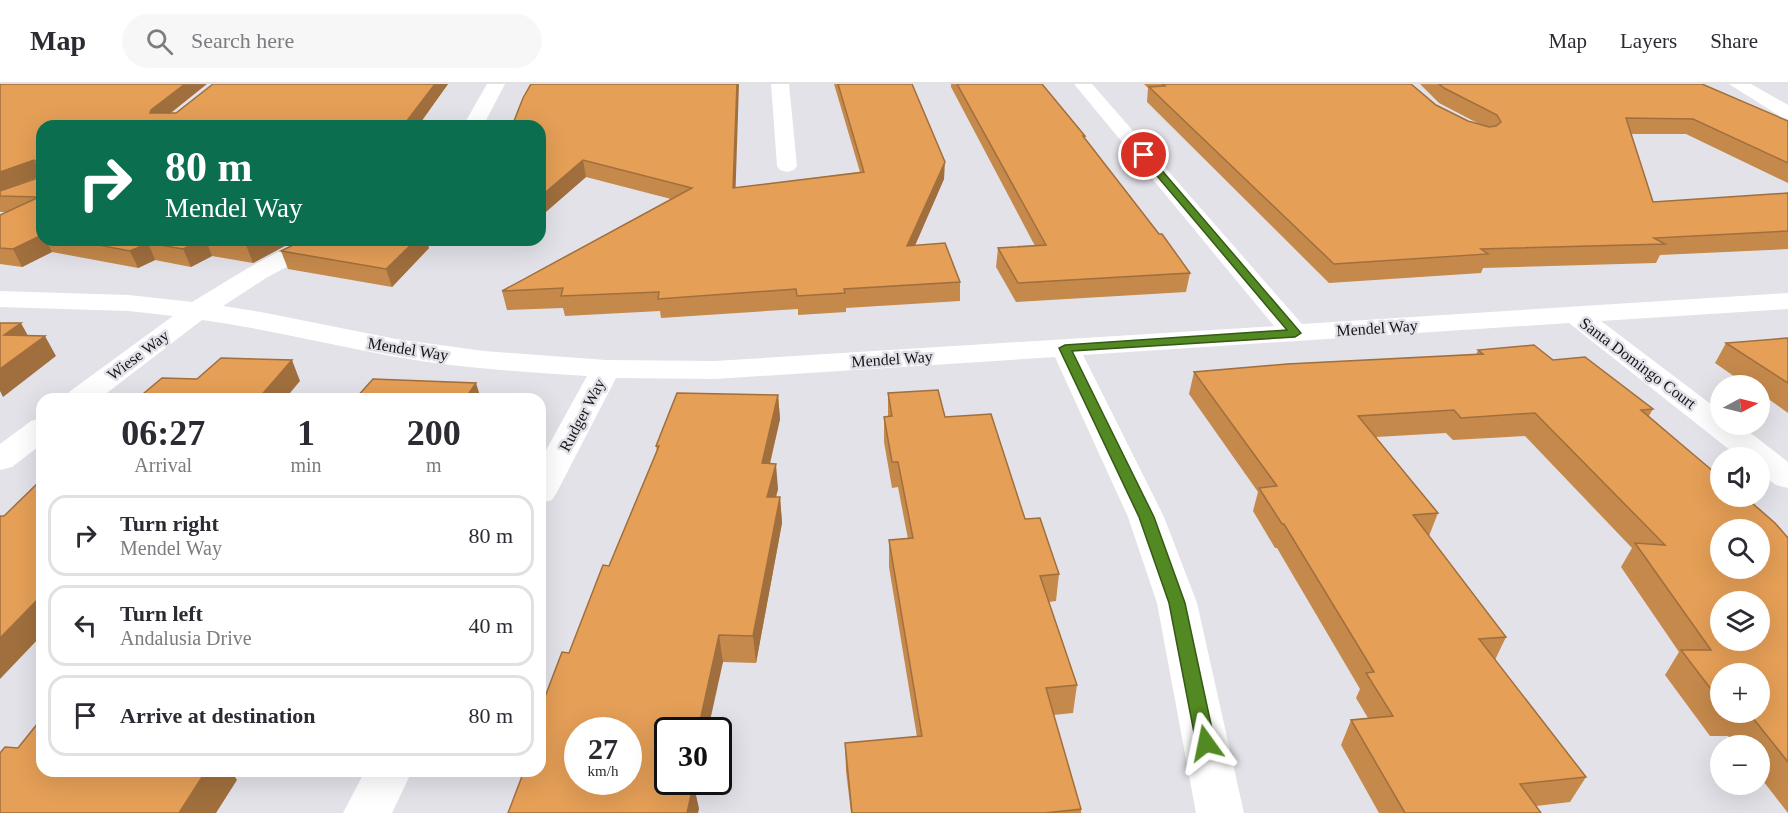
<!DOCTYPE html>
<meta charset="utf-8">
<style>
body{margin:0;font-family:Georgia,serif;background:#f7f7f7;color:#2b2b33;height:100vh;display:flex;flex-direction:column;font-size:22px;white-space:nowrap}
*{box-sizing:border-box;margin:0}
p{font-size:20px;color:#7c7c81}
.icon{flex:none;width:33px;height:33px;fill:none;stroke:currentColor;stroke-width:2;stroke-linecap:round;stroke-linejoin:round}
.map{position:relative;flex:1;overflow:hidden}
.sheet{position:absolute;left:36px;top:309px;width:510px;height:384px;display:flex;flex-direction:column;background:#fff;border-radius:18px;box-shadow:0 6px 24px #0002}
.sheet>*{flex:none}
.banner{position:absolute;left:36px;top:36px;width:510px;height:126px;border-radius:18px;box-shadow:0 6px 24px #0002;background:#0b6e4f;color:#fff;overflow:hidden}
.needle{width:39px;rotate:83deg}
.controls{position:absolute;left:1710px;top:291px;display:grid;gap:12px}
.controls a{display:grid;place-items:center;width:60px;height:60px;border-radius:50%;background:#fff;box-shadow:0 6px 24px #0002;font-size:30px}
.speed{position:absolute;left:564px;top:633px;display:flex;gap:12px;font-size:30px;font-weight:700;text-align:center}
.speed>*{display:grid;place-content:center;width:78px;height:78px;border-radius:50%;background:#fff;box-shadow:0 6px 24px #0002;line-height:1}
.speed small{font-size:15px;font-weight:400}
.speed .limit{border:3px solid #111;border-radius:9px;background:#fff;color:#111}
.pin{position:absolute;display:grid;place-items:center;width:51px;height:51px;color:#fff;margin:-26px;border:3px solid #fff;border-radius:50%;box-shadow:0 2px 6px #0007}
.me{position:absolute;width:66px;margin:-33px;rotate:348deg;stroke-linejoin:round;filter:drop-shadow(0 0 4px #0008)}
.turn{display:flex;align-items:center;gap:21px;height:126px;padding:0 30px;font-size:27px}
.turn .icon{width:78px;height:78px;stroke-width:2.5}
.turn b{display:block;font-size:42px;line-height:51px}
.eta{display:flex;justify-content:space-evenly;align-items:center;height:102px;text-align:center}
.eta b{font-size:36px;font-weight:700;line-height:42px}
ul{padding:0;list-style:none}
li{display:flex;align-items:center;gap:18px;height:81px;margin:0 12px 9px;padding:0 18px;border:3px solid #e1e1e2;border-radius:18px}
li div{flex:1}
li b{display:block;font-size:22px}
li em{font-style:normal}
header{display:flex;align-items:center;gap:36px;box-sizing:border-box;height:84px;padding:0 30px;background:#fff;border-bottom:2px solid #e1e1e2}
header strong{font-size:28px}
nav{display:flex;gap:33px;margin-inline-start:auto;font-size:21px}
.search{width:420px;height:54px;background:#f7f7f7;display:flex;align-items:center;gap:15px;box-sizing:border-box;padding:0 21px;border-radius:33px;color:#7c7c81;font-size:22px}
.map>svg:first-child{display:block}
</style>
<header>
<strong>Map</strong>
<div class="search"><svg class="icon" aria-label="search" viewBox="0 0 24 24"><circle cx="10" cy="10" r="6"/><path d="M15 15l6 6"/></svg>Search here</div>
<nav><a>Map</a><a>Layers</a><a>Share</a></nav>
</header>
<div class="map">
<svg width="1788" height="729" viewBox="0 0 1788 729">
<rect width="100%" height="100%" fill="#e3e2e9"/>
<g fill="none" stroke-linecap="round" stroke-linejoin="round">
<g fill="#fff" fill-rule="evenodd">
<polygon points="487,0 505,0 483,42 463,42"/>
<polygon points="771,0 789,0 797,82 794,86 787,88 780,86 777,82"/>
<path d="M1074 0H1092L1302 240 1788 209V225L1601 237 1720 327V340H1739L1788 378V404L1776 401 1760 389V374H1740L1569 239 1083 271 1164 433 1197 519 1244 729H1196L1157 519 1128 433 1055 273 715 295 616 294 557 408 552 416 540 419V377L587 292C523 288 459 284 396 273 331 261 268 245 202 236L99 315H65L69 308 173 232 129 227 0 223V207L129 211 192 218 248 184 301 156H331L328 161 266 194 223 222 261 228 396 255 484 267 606 276 715 277 1274 242Z"/>
<polygon points="1729,0 1751,0 1788,21 1788,35 1781,33"/>
<polygon points="42,334 42,360 12,383 0,386 0,360 31,337"/>
<polygon points="365,687 412,687 392,729 343,729"/>
</g>
</g>
<g fill="#c5894b" fill-rule="evenodd">
<path d="M0 0 171 29H176L448 0 418 42H42V156H296L253 179 212 172 191 183 155 176 138 184 52 168 22 183 0 180V131L6 128H0ZM35 94V95L1 107Z"/>
<polygon points="834,0 912,0 944,95 915,161 960,198 960,217 846,224 846,228 798,231 798,225 661,234 660,227 565,232 563,224 507,226 502,207 671,115 586,93 540,133 540,42 735,104 860,88"/>
<polygon points="951,0 1042,0 1085,52 1085,55 1190,189 1186,208 1016,218 996,183 998,164 1035,162 951,3"/>
<polygon points="1144,0 1411,0 1436,21 1468,37 1483,42 1439,19 1420,0 1702,0 1788,37 1788,99 1686,50 1631,50 1653,118 1788,109 1788,165 1660,171 1656,179 1483,184 1481,189 1329,199 1147,18 1148,4"/>
<polygon points="429,164 392,203 288,185 281,167"/>
<polygon points="1788,254 1788,329 1760,309 1760,302 1748,302 1715,279 1726,259"/>
<path d="M1478 266 1553 276 1653 325 1649 332 1788 454V729L1760 693V662H1736L1728 652H1710L1665 591 1679 568 1621 483 1632 464 1525 352 1453 356 1446 349 1376 353 1438 429 1429 452 1506 553 1495 576 1586 693 1570 718 1536 722 1541 729H1379L1341 661 1351 636 1368 634 1356 614 1360 605 1277 464H1275L1253 427 1258 408 1189 310 1194 288 1476 271ZM1720 590 1760 628H1720Z"/>
<polygon points="888,309 945,333 1025,435 1059,490 1056,517 1049,518 1077,601 1073,629 1053,631 1081,725 1081,729 851,729 846,687 845,659 917,653 889,483 889,456 908,455 898,403 892,404 884,358 884,333 888,332"/>
<polygon points="778,311 780,335 770,380 778,405 776,413 780,413 782,439 756,579 723,578 668,698 697,698 695,707 699,725 542,637 540,631 540,626 569,569 609,482 657,368 656,362"/>
</g>
<g fill="#a06f3d">
<polygon points="185,0 207,0 157,40 150,29 151,26"/>
<polygon points="435,0 448,0 418,42 403,42"/>
<polygon points="737,0 739,0 735,122 733,104"/>
<polygon points="34,76 41,92 0,107 0,88"/>
<polygon points="583,76 586,93 540,133 540,113"/>
<polygon points="945,78 944,95 907,180 907,162"/>
<polygon points="42,151 42,156 46,156 52,168 22,183 13,165"/>
<polygon points="202,156 206,156 212,172 191,183 183,165"/>
<polygon points="257,156 296,156 253,179 246,161"/>
<polygon points="416,156 427,156 429,164 392,203 386,185"/>
<polygon points="148,159 155,176 138,184 130,167"/>
<polygon points="21,239 32,259 4,251"/>
<polygon points="45,252 56,272 3,313 0,307 0,285"/>
<polygon points="292,276 300,297 285,315 258,315"/>
<polygon points="476,299 481,315 465,315"/>
<polygon points="778,311 780,335 764,404 762,379"/>
<polygon points="776,380 778,405 769,438 767,413"/>
<polygon points="780,413 782,439 756,579 753,552"/>
<polygon points="42,511 42,551 0,595 0,554"/>
<polygon points="719,551 723,578 708,646 698,646"/>
<polygon points="206,687 235,687 233,690 237,696 216,729 179,729"/>
<polygon points="687,698 697,698 695,707 699,725 698,729 687,729"/>
</g>
<g fill="#e59f57" stroke="#a06f3d" stroke-width="1.5" fill-rule="evenodd">
<polygon points="0,0 185,0 151,26 150,29 176,29 213,0 435,0 403,42 42,42 42,151 13,165 0,164 0,131 39,113 0,112 0,107 35,95 37,78 34,76 0,88"/>
<polygon points="531,0 737,0 733,104 864,88 838,0 912,0 945,78 907,162 945,159 960,198 844,205 845,209 797,212 796,205 658,215 659,208 561,212 563,204 502,207 692,104 583,76 540,113 540,42 512,42 523,14"/>
<polygon points="957,0 1042,0 1085,52 1083,52 1159,150 1162,150 1190,189 1018,199 998,164 1046,161"/>
<polygon points="1162,0 1411,0 1436,21 1468,37 1489,43 1496,42 1501,38 1497,31 1444,4 1439,0 1702,0 1788,37 1788,79 1693,35 1626,34 1653,118 1788,109 1788,147 1654,154 1665,160 1481,165 1488,170 1334,180 1149,3 1165,2"/>
<polygon points="72,156 202,156 183,165 148,159 130,167"/>
<polygon points="214,156 257,156 246,161"/>
<polygon points="303,156 416,156 386,185 281,167"/>
<polygon points="0,239 21,239 4,251 45,252 0,285"/>
<polygon points="1788,254 1788,299 1726,259"/>
<path d="M1534 261 1553 276 1585 273 1653 325 1641 326 1720 393V412H1744L1775 439 1788 454V678L1748 628H1760V590H1720V617L1681 566H1711L1635 459 1665 461 1535 329 1461 334 1454 326 1358 332 1438 429 1413 431 1506 553 1479 555 1586 693 1520 700 1541 729H1405L1351 636 1393 632 1366 589 1374 588 1284 440H1282L1259 404 1277 402 1194 288 1287 280 1483 270 1478 266ZM1720 446H1760V484H1720ZM1720 518H1760V556H1720Z"/>
<polygon points="221,274 292,276 258,315 137,315 162,294 197,295"/>
<polygon points="373,295 476,299 465,315 355,315"/>
<polygon points="938,306 945,333 991,330 1025,435 1040,434 1059,490 1040,492 1077,601 1046,604 1081,725 1045,729 852,729 845,659 922,652 889,456 913,454 898,378 892,378 884,333 892,332 888,309"/>
<path d="M677 309 778 311 762 379 776 380 767 413H780L753 552 719 551 698 646H668V698H694L687 729H508L524 687H540V642L545 629 540 628V626L562 568 569 569 603 481 609 482 659 362H656ZM578 646H628V698H578Z"/>
<polygon points="42,395 42,511 0,554 0,432 4,432"/>
<polygon points="42,634 42,687 206,687 179,729 0,729 0,669 5,663 18,664"/>
</g>
<polygon fill="#538922" stroke="#365916" stroke-width="1.5" points="1141,69 1147,69 1301,249 1295,253 1072,267 1154,433 1185,519 1215,659 1213,665 1206,667 1199,665 1196,659 1169,519 1139,433 1059,264 1065,261 1287,246 1141,73"/>
<g text-anchor="middle" dominant-baseline="central" stroke-width="5" stroke-linejoin="round" paint-order="stroke">
<g font-size="16" fill="#161618" stroke="#e3e2e9">
<text transform="translate(1377 244) rotate(-4)">Mendel Way</text>
<text transform="translate(408 265) rotate(9)">Mendel Way</text>
<text transform="translate(138 271) rotate(-37)">Wiese Way</text>
<text transform="translate(892 275) rotate(-4)">Mendel Way</text>
<text transform="translate(1638 279) rotate(37)">Santa Domingo Court</text>
<text transform="translate(582 331) rotate(-62)">Rudger Way</text>
</g>
</g>
</svg>
<div class="controls">
<a><svg class="needle" viewBox="-14 -14 28 28"><path d="M0-13l5 13h-10z" fill="#e53935"/><path d="M0 13l5-13h-10z" fill="#7c7c81"/></svg></a>
<a><svg class="icon" aria-label="sound" viewBox="0 0 24 24"><path d="M4 9h4l5-4v14l-5-4H4zM17 9q2 3 0 6"/></svg></a>
<a><svg class="icon" aria-label="search" viewBox="0 0 24 24"><circle cx="10" cy="10" r="6"/><path d="M15 15l6 6"/></svg></a>
<a><svg class="icon" aria-label="layers" viewBox="0 0 24 24"><path d="M12 4l9 5-9 5-9-5zM3 14l9 5 9-5"/></svg></a>
<a>+</a>
<a>−</a>
</div>
<div class="speed"><div>27<small>km/h</small></div><div class="limit">30</div></div>
<div class="pin" style="left:1144px;top:71px;background:#d93025"><svg class="icon" aria-label="arrive" viewBox="0 0 24 24"><path d="M6 21V4h12l-3 4 3 4H6"/></svg></div>
<svg class="me" style="left:1206px;top:659px" viewBox="-20 -20 40 40"><path d="M0-17L14 15 0 8-14 15z" fill="#538922" stroke="#fff" stroke-width="4"/></svg>
<div class="banner">
<div class="turn"><svg class="icon" aria-label="right" viewBox="0 0 24 24"><path d="M7 20v-9h11M14 6l5 5-5 5"/></svg><div><b>80 m</b>Mendel Way</div></div>
</div>
<section class="sheet">
<div class="eta">
<div><b>06:27</b><p>Arrival</p></div>
<div><b>1</b><p>min</p></div>
<div><b>200</b><p>m</p></div>
</div>
<ul>
<li><svg class="icon" aria-label="right" viewBox="0 0 24 24"><path d="M7 20v-9h11M14 6l5 5-5 5"/></svg><div><b>Turn right</b><p>Mendel Way</p></div><em>80 m</em></li>
<li><svg class="icon" aria-label="left" viewBox="0 0 24 24"><path d="M17 20v-9H6M10 6l-5 5 5 5"/></svg><div><b>Turn left</b><p>Andalusia Drive</p></div><em>40 m</em></li>
<li><svg class="icon" aria-label="arrive" viewBox="0 0 24 24"><path d="M6 21V4h12l-3 4 3 4H6"/></svg><div><b>Arrive at destination</b></div><em>80 m</em></li>
</ul>
</section>
</div>
